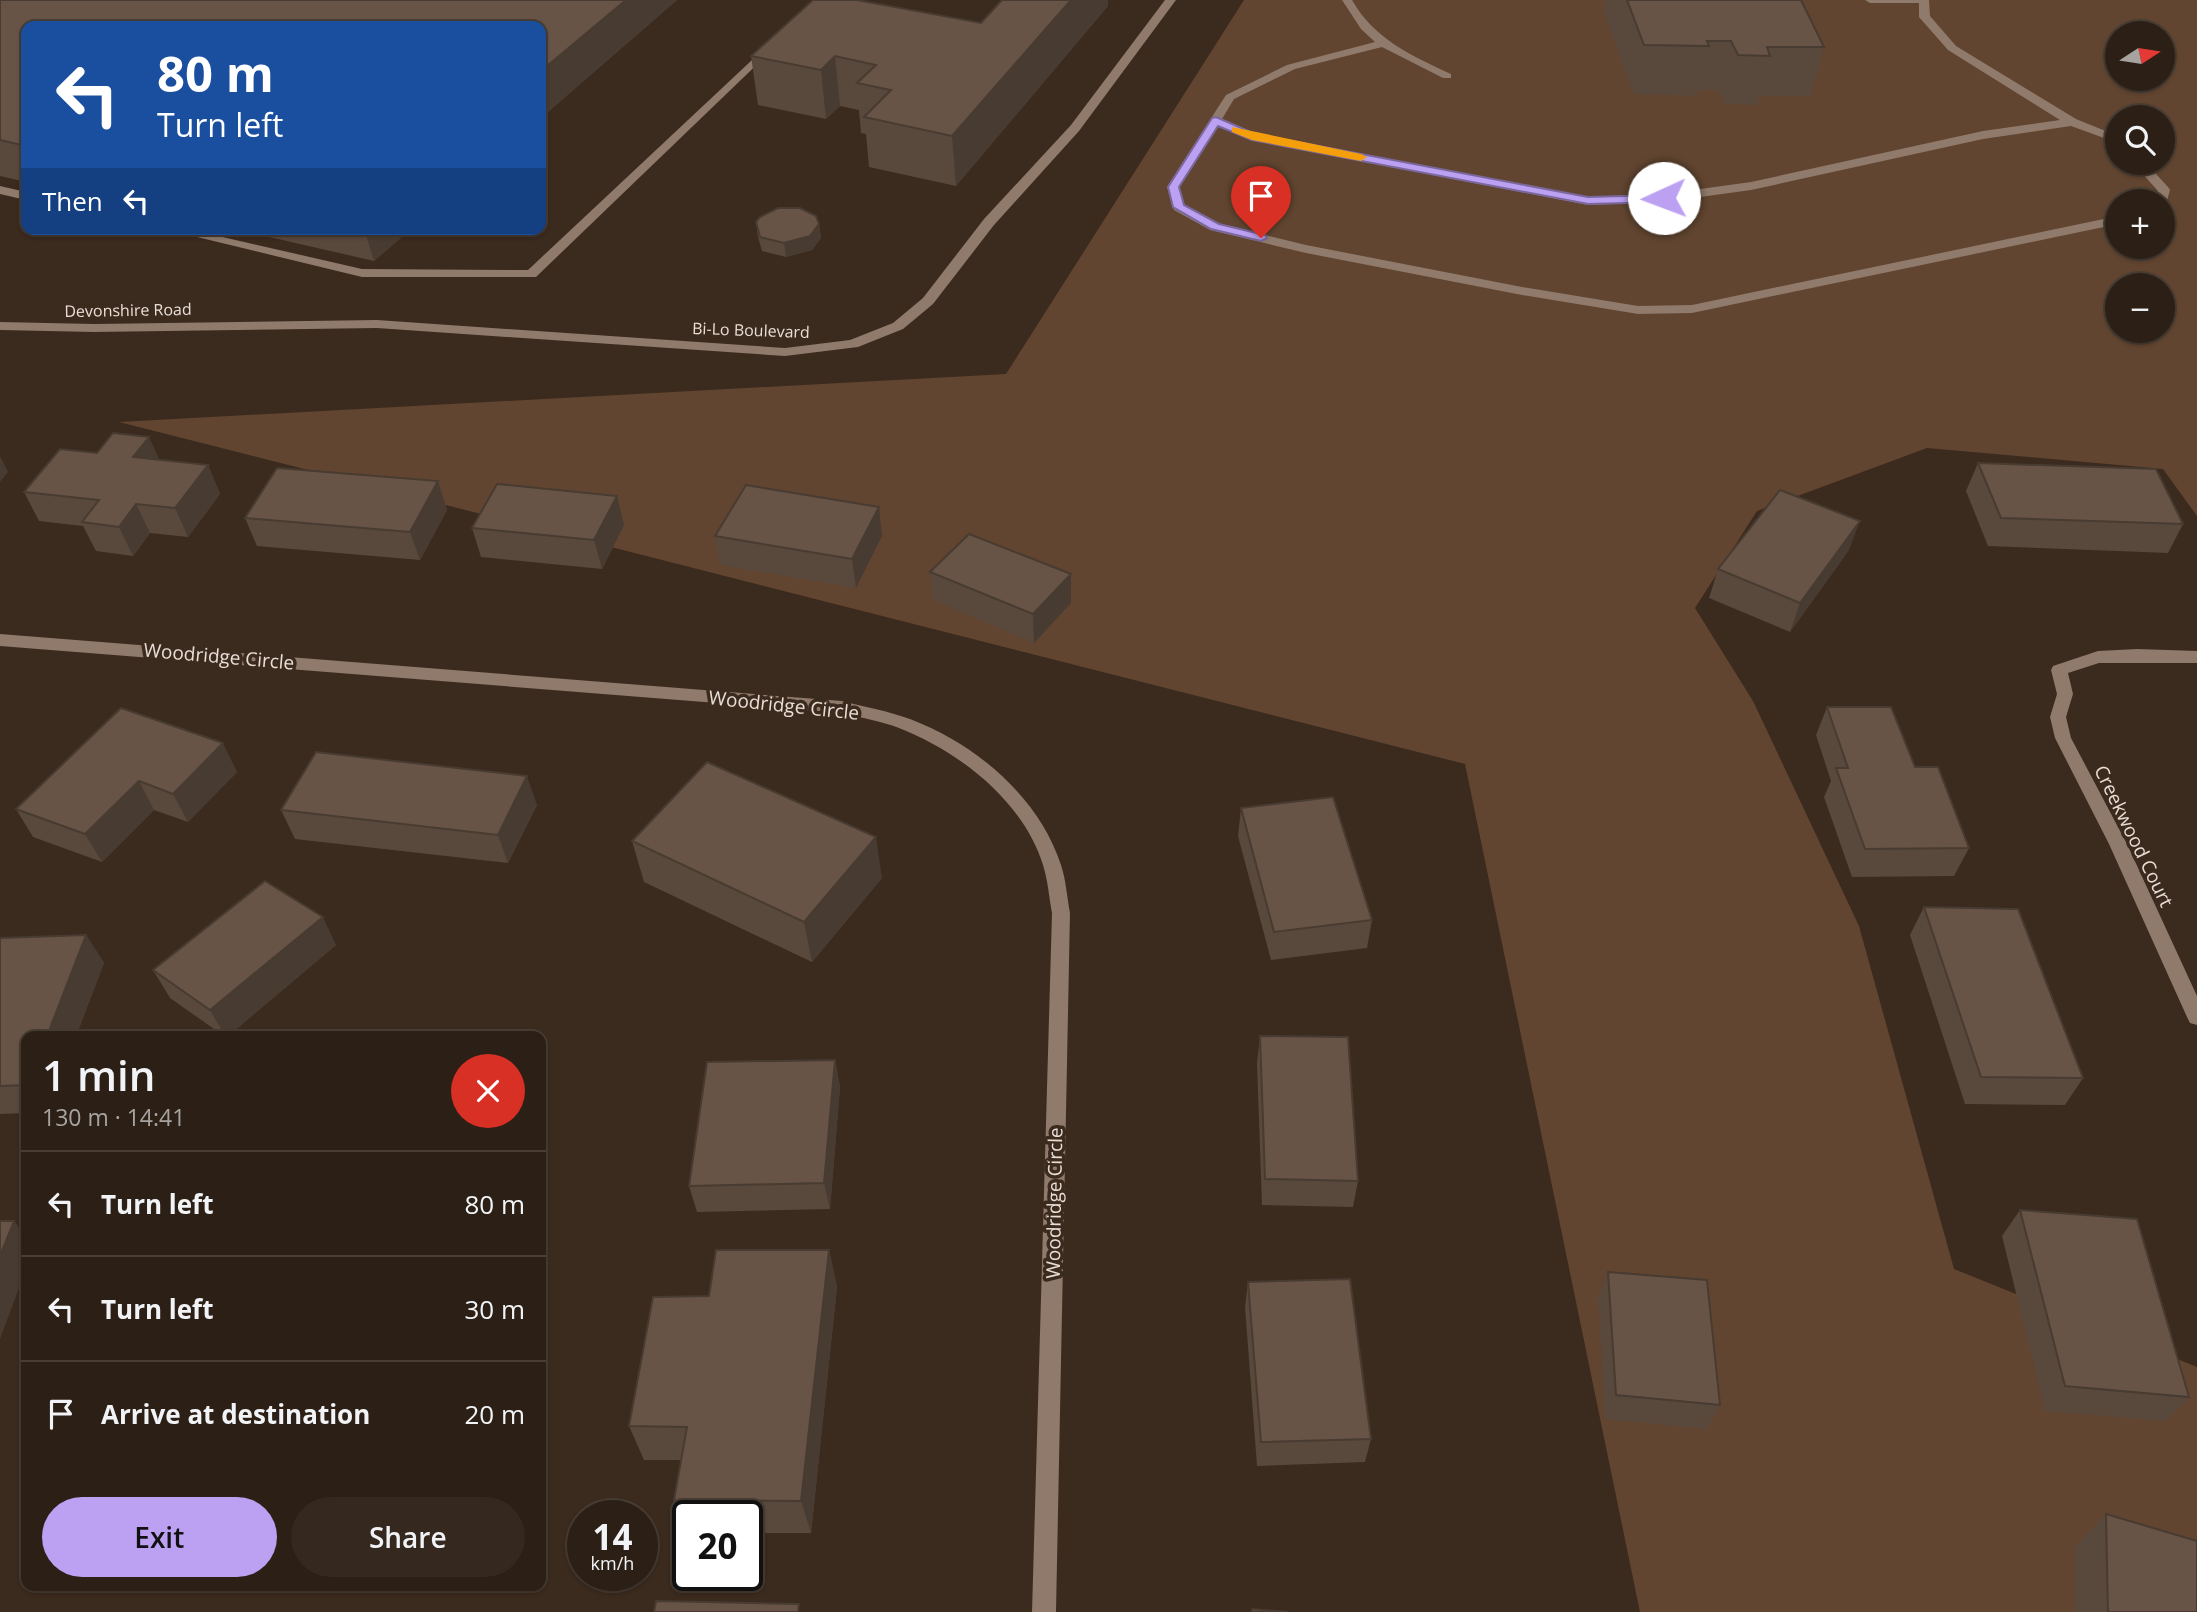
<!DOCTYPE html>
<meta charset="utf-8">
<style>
body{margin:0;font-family:"Open Sans",sans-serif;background:#34281f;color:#f1f3f6;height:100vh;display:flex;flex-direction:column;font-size:26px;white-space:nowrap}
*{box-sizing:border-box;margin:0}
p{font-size:23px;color:#a6a3a1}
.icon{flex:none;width:38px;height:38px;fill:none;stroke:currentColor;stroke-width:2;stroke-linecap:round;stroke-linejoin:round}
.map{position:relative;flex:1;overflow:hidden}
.drawer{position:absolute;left:21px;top:1031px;width:525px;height:560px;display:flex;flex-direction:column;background:#2c2016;border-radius:14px;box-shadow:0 2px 5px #0004,0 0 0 2px #483e35}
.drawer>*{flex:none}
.top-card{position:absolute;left:21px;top:21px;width:525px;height:214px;border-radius:14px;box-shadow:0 2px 5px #0004,0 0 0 2px #483e35;background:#1a4fa0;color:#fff;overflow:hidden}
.needle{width:46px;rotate:78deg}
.fabs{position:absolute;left:2105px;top:21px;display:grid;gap:14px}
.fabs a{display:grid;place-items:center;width:70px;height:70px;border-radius:50%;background:#2c2016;box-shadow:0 2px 5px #0004,0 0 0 2px #483e35;font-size:35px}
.speed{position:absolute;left:567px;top:1500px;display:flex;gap:14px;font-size:35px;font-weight:700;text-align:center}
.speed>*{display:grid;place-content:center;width:91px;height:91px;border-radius:50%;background:#2c2016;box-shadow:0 2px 5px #0004,0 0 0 2px #483e35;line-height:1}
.speed small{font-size:18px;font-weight:400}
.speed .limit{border:4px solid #111;border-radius:10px;background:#fff;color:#111}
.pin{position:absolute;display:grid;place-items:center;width:60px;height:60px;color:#fff;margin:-72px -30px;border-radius:50% 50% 50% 0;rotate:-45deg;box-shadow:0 0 7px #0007}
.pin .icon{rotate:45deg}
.me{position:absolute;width:77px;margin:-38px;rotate:268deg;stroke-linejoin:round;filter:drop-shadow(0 0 5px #0008)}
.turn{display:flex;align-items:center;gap:24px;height:147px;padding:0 21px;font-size:32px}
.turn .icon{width:91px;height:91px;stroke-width:2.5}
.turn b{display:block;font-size:49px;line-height:60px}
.then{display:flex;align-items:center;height:66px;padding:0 21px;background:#0003;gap:14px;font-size:26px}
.round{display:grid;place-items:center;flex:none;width:74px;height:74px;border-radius:37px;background:#34281f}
.head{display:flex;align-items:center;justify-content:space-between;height:119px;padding:0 21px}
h1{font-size:42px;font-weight:600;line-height:52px}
.cta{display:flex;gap:14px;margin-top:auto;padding:14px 21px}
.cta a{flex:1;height:80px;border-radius:42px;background:#bca0f2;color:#111;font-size:28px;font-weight:600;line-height:80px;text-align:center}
.cta a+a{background:#34281f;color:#f1f3f6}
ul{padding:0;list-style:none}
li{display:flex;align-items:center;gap:21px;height:105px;padding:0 21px;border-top:2px solid #483e35}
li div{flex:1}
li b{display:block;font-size:26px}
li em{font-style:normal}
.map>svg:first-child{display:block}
</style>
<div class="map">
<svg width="2197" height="1612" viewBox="0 0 2197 1612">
<rect width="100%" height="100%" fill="#3b2a1e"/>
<path fill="#614530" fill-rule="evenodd" d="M1244 0H2197V516L2163 469 1927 448 1757 511 1695 608 1753 701 1859 926 1954 1269 2197 1367V1612H1640L1465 764 119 422 1006 374ZM2118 33H2163V79H2118ZM2118 117H2163V163H2118ZM2118 201H2163V247H2118ZM2118 285H2163V331H2118Z"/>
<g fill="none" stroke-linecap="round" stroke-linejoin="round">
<g fill="#8f7a6c" fill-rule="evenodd">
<path d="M1342 0H1352C1374 39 1412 56 1451 74V78H1443L1382 47 1295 69 1234 99 1222 119 1255 133 1588 197 1664 194 1751 182 1983 131 2060 120 1948 50 1919 17V3H1870L1865 0H1929L1930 16 1956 46 2076 119 2118 136V143L2071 126 1983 139 1751 190 1664 202 1588 205 1252 140 1218 126 1179 187 1184 205 1219 224 1306 245 1522 287 1638 306 1692 305 2118 216V224L1692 313 1638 314 1522 295 1306 253 1210 230 1174 210 1167 187 1226 95 1287 65 1375 42 1361 29Z"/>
<polygon points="768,45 774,48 772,50 536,277 362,277 164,229 188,229 362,269 528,270"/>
<polygon points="2133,163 2146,163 2168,187 2170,190 2166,204 2156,201 2158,191"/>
<polygon points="0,186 26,192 26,200 0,194"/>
</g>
<g fill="#8f7a6c" fill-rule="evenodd">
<polygon points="1165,0 1176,0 1079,131 994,225 933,304 903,329 858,347 785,356 377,328 94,332 0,330 0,322 94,324 377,320 785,348 850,340 893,323 923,298 984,219 1071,125"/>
<path d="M0 634 842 701C865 707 888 711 910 719 976 744 1039 797 1061 865 1066 880 1067 897 1070 913L1056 1612H1032L1052 913C1049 897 1048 881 1043 865 1023 801 960 752 899 728 881 721 861 718 842 713L0 646Z"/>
<polygon points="2137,649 2197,651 2197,663 2099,663 2068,673 2073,694 2066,717 2071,738 2127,844 2197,996 2197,1025 2190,1023 2187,1017 2109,844 2055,738 2050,717 2057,694 2051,670 2053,666 2098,651"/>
</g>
</g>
<g fill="#59483c">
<polygon points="0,0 677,0 541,118 541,26 26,26 26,182 0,176"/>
<polygon points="1582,0 1801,0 1824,47 1810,96 1760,96 1757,105 1725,104 1719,90 1698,90 1697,96 1634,94 1604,13 1607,1"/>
<polygon points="1108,6 956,186 869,167 866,134 861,133 859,110 840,106 826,119 758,105 751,56"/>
<polygon points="756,222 819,224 821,238 812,250 786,257 762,251 758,237"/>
<polygon points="234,229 411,229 374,261"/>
<polygon points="160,460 208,465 220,494 188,537 150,533 133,556 96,551 83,526 39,521 24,492"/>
<polygon points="1978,463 2183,524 2168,553 1988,546 1966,491"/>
<polygon points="438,481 447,510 420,560 257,546 245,518"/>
<polygon points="879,507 882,536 856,588 720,565 715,536"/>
<polygon points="624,525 602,569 481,557 472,528"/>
<polygon points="1849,550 1790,632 1709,598 1718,569"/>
<polygon points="930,572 1071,574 1071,603 1034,643 933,600"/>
<polygon points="1827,707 1915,767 1969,848 1954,876 1852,877 1824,797 1831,781 1816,735"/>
<polygon points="121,708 237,772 188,822 154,810 102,862 33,837 16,809"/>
<polygon points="537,805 508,863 295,839 281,810"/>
<polygon points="1241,808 1372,920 1367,948 1271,960 1238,836"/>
<polygon points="632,841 882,878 812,962 644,882"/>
<polygon points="1924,907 2083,1078 2065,1105 1965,1104 1910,935"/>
<polygon points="86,935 104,963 76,1036 26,1036 26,1113 0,1114 0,938"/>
<polygon points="336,945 228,1036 224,1036 170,998 153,970"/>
<polygon points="1260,1036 1358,1181 1353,1207 1262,1205 1257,1063"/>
<polygon points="835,1060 840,1087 830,1209 697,1212 689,1186"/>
<polygon points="2020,1210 2189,1397 2166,1421 2045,1411 2002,1236"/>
<polygon points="829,1250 837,1287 811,1533 747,1533 747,1516 688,1516 688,1533 674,1500 681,1460 644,1460 629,1426 709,1296"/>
<polygon points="1608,1272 1720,1405 1707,1429 1605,1419 1598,1297"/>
<polygon points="1248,1282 1371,1439 1365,1462 1257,1466 1245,1307"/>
<polygon points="2106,1514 2197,1612 2075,1612 2075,1547"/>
</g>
<g fill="#483b31">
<polygon points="626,0 677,0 541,118 541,71"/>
<polygon points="1071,0 1108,0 1108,6 956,186 952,136"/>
<polygon points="835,56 840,106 826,119 821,70"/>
<polygon points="819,224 821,238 812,250 786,257 784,243"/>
<polygon points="364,229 411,229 374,261"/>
<polygon points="149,437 162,465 133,457"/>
<polygon points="0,456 8,472 0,482"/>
<polygon points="208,465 220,494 188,537 175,508"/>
<polygon points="438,481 447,510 420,560 410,532"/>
<polygon points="617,496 624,525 602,569 594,540"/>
<polygon points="136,504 150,533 133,556 119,527"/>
<polygon points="879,507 882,536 856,588 852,559"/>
<polygon points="1860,521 1849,550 1790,632 1800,603"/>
<polygon points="1071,574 1071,603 1034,643 1033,614"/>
<polygon points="223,743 237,772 188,822 173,794"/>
<polygon points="527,776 537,805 508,863 498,835"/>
<polygon points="139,781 154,810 102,862 85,834"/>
<polygon points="876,837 882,878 812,962 804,922"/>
<polygon points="323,917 336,945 228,1036 225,1036 210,1010"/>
<polygon points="86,935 104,963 76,1036 47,1036"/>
<polygon points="835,1060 840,1087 830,1209 824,1183"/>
<polygon points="14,1221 26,1236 26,1269 0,1339 0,1256"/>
<polygon points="829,1250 837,1287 811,1533 801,1501"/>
</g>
<g fill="#675446" stroke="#483b31" stroke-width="2">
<polygon points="0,0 626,0 541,71 541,26 26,26 26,146 0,140"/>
<polygon points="813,0 857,0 981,23 1002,0 1071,0 952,136 864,117 891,90 857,83 876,65 835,56 821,70 751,56"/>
<polygon points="1627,0 1801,0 1824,47 1767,47 1770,56 1738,55 1731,41 1707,41 1709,46 1644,45"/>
<polygon points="778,208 800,208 816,216 819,224 810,236 784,243 760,237 756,222 760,217"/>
<polygon points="113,433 149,437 133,457 208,465 175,508 136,504 119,527 82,522 99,500 24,492 60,449 97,453"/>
<polygon points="1978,463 2156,469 2183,524 2001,518"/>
<polygon points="277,468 438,481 410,532 245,518"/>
<polygon points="497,484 617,496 594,540 472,528"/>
<polygon points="746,485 879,507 852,559 715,536"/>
<polygon points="1780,490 1860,521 1800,603 1718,569"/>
<polygon points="969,534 1071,574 1033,614 930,572"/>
<polygon points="1827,707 1891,707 1915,767 1938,767 1969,848 1865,849 1836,768 1848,768"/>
<polygon points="121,708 223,743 173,794 139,781 85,834 16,809"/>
<polygon points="316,752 527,776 498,835 281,810"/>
<polygon points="707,762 876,837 804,922 632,841"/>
<polygon points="1333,797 1372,920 1274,932 1241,808"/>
<polygon points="265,881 323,917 210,1010 153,970"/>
<polygon points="1924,907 2018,909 2083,1078 1981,1077"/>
<polygon points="86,935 47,1036 26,1036 26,1085 0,1086 0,938"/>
<polygon points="1260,1036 1348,1037 1358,1181 1265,1179"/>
<polygon points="835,1060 824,1183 689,1186 707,1062"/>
<polygon points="2020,1210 2137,1219 2189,1397 2065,1386"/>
<polygon points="0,1221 14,1221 0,1256"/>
<polygon points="716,1250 829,1250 801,1501 674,1500 687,1427 629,1426 653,1297 709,1296"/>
<polygon points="1608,1272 1707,1280 1720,1405 1616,1395"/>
<polygon points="1350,1279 1371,1439 1261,1442 1248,1282"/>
<polygon points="2106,1514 2197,1541 2197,1612 2108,1612"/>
<polygon points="656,1601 799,1604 798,1612 654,1612"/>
<polygon points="1252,1609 1288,1612 1252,1612"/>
</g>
<polygon fill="#bca0f2" stroke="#7a689d" stroke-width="2" points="1216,117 1255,134 1588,197 1664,195 1669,198 1664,202 1588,204 1252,140 1218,126 1179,187 1184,205 1219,224 1265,235 1267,238 1261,241 1211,229 1173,207 1168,187 1212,118"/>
<polygon fill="#f59e0b" points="1232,127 1361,154 1367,157 1361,161 1252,140 1232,132"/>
<g text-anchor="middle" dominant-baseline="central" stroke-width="7" stroke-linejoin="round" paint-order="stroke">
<g font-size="16" fill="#e9ded6" stroke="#3b2a1e">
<text transform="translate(128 310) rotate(-1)">Devonshire Road</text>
<text transform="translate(751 330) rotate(2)">Bi-Lo Boulevard</text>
</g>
<g font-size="19" fill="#e9ded6" stroke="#3b2a1e">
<text transform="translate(219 656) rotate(5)">Woodridge Circle</text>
<text transform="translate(784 705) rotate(6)">Woodridge Circle</text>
<text transform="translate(2134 836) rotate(64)">Creekwood Court</text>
<text transform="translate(1054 1203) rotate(-89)">Woodridge Circle</text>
</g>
</g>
</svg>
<div class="fabs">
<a><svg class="needle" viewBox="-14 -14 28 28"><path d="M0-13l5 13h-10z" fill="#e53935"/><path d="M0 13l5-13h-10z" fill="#a6a3a1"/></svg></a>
<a><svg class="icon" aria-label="search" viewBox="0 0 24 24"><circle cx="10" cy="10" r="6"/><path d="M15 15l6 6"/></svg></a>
<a>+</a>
<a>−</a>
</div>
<div class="speed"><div>14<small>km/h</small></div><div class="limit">20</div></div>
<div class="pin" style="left:1261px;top:238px;background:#d93025"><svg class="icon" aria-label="arrive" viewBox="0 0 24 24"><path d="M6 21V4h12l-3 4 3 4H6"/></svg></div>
<svg class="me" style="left:1664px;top:198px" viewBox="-20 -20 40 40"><circle r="19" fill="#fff"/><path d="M0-13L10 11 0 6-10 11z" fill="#bca0f2"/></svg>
<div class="top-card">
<div class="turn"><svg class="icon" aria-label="left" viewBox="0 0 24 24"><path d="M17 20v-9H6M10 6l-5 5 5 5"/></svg><div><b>80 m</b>Turn left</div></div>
<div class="then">Then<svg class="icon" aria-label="left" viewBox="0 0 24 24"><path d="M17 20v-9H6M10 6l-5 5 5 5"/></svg></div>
</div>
<section class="drawer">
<div class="head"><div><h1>1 min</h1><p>130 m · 14:41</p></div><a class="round" style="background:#d93025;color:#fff"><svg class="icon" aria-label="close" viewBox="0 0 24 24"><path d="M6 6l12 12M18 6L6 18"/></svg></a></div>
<ul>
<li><svg class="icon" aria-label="left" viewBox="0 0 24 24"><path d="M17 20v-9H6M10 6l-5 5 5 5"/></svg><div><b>Turn left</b></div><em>80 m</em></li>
<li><svg class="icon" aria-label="left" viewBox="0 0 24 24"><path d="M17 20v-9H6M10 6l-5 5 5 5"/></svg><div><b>Turn left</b></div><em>30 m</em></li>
<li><svg class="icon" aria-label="arrive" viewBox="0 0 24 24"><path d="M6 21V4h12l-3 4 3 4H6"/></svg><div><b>Arrive at destination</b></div><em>20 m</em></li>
</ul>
<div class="cta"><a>Exit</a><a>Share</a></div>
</section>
</div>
